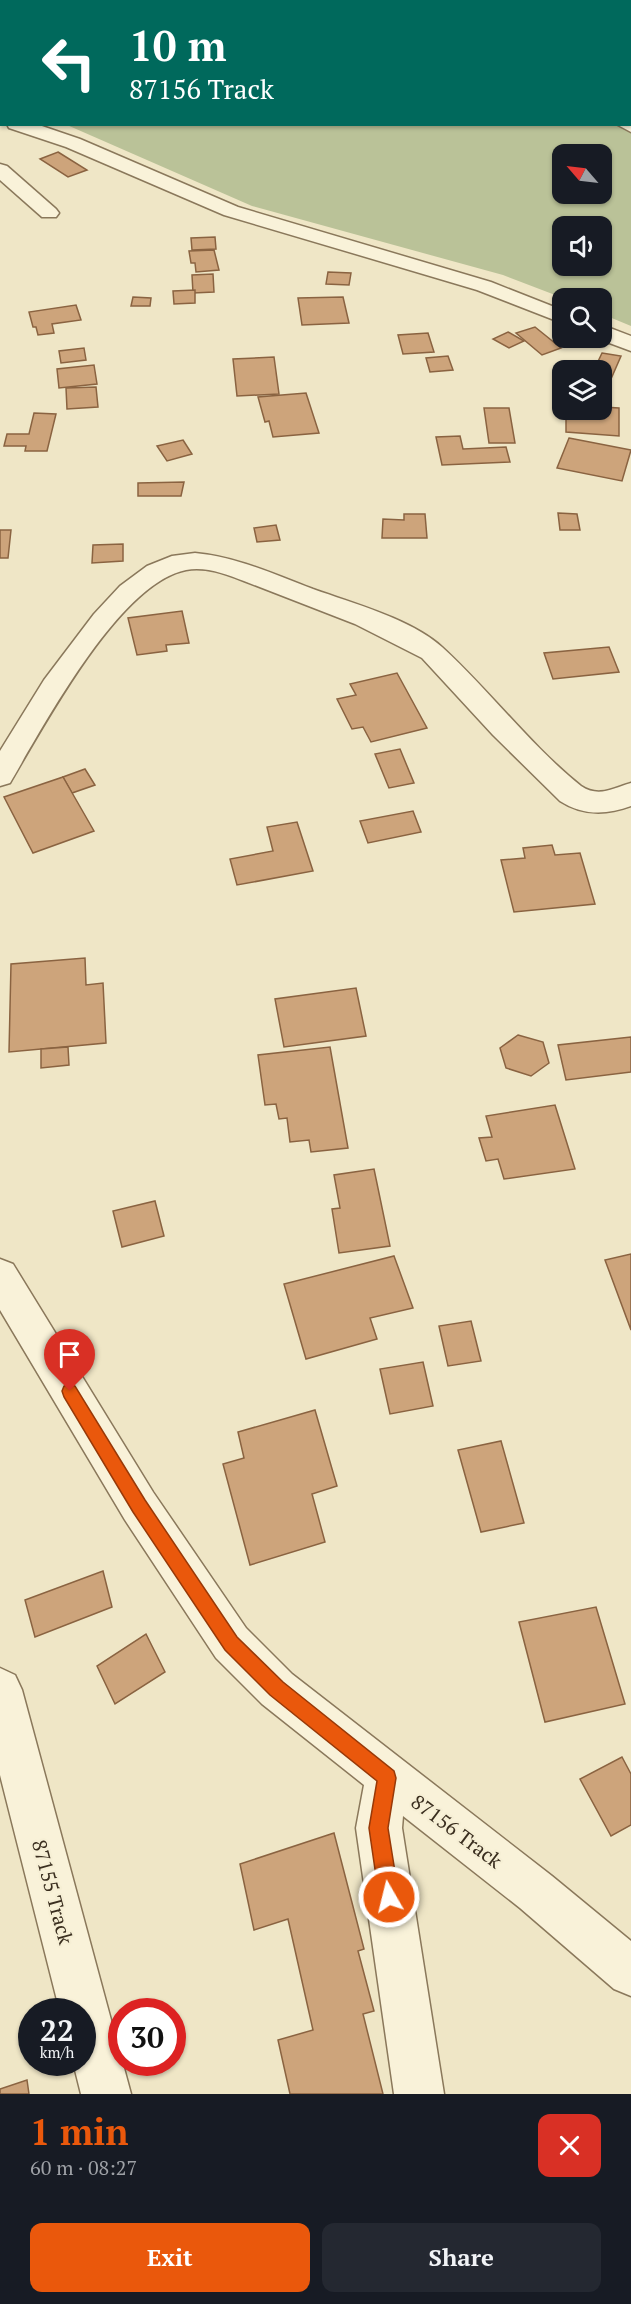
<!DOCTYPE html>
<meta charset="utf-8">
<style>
body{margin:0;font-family:"PT Serif",serif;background:#242831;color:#f1f3f6;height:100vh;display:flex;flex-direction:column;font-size:22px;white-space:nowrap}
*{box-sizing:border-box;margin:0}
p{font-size:20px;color:#9ea1a6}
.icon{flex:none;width:33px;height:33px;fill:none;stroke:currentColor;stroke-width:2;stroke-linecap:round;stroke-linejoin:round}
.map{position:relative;height:2094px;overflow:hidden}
.panel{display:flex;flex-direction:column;background:#171b24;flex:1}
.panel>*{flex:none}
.banner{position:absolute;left:0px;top:0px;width:632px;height:126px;box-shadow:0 2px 4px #0004;background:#00695c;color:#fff;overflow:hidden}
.needle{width:39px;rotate:298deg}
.fabs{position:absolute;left:552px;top:144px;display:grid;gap:12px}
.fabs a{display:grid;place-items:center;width:60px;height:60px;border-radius:12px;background:#171b24;box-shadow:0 2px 4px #0004;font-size:30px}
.speed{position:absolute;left:18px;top:1998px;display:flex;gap:12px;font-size:30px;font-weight:700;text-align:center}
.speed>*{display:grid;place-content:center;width:78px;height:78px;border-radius:50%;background:#171b24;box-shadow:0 2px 4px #0004;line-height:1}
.speed small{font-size:15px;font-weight:400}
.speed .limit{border:9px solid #d22;background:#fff;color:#111}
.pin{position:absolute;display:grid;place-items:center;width:51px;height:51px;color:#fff;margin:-62px -26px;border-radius:50% 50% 50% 0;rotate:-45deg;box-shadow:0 0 6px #0007}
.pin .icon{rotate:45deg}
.me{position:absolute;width:66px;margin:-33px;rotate:352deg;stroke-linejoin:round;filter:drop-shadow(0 0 4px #0008)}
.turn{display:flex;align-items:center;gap:21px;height:126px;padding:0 30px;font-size:27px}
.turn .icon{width:78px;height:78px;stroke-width:2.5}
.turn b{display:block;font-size:42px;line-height:51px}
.round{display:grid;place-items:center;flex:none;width:63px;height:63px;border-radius:12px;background:#242831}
.summary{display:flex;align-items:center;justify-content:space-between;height:102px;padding:0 30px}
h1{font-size:36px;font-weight:700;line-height:45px;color:#ea580c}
.button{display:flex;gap:12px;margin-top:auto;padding:12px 30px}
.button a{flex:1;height:69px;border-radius:12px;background:#ea580c;color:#fff;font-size:24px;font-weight:700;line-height:69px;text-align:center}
.button a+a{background:#242831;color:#f1f3f6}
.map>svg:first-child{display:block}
</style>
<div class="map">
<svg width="631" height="2094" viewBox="0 0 631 2094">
<rect width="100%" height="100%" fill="#efe6c6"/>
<path fill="#bac298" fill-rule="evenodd" d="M0 0H631V326L602 314V298H563L503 275 252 206 67 125 630 124V2H2L1 111ZM562 154H602V194H562ZM562 226H602V266H562Z"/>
<g fill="#cda47b" stroke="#8a6341" stroke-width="1.5">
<polygon points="58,152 87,170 68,177 40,159"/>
<polygon points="215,237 216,249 192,250 191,238"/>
<polygon points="214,250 219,270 196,272 195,263 191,263 189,251"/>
<polygon points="328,272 351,273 349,285 326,284"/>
<polygon points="213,274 214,292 193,293 192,275"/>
<polygon points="195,290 195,303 174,304 173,291"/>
<polygon points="133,297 151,298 150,306 131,306"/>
<polygon points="343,297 349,323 302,325 298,298"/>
<polygon points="76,305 81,320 52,324 54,333 38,335 36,327 33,327 29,312"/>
<polygon points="535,327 561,348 542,355 516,333"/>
<polygon points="508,332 524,341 509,348 493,339"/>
<polygon points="428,333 434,352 403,354 398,335"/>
<polygon points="84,348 86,360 61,363 59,351"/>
<polygon points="602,353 621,356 611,379 602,377 602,370 594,370"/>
<polygon points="448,356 453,370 430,372 426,358"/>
<polygon points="274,357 279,394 237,396 233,359"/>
<polygon points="94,365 97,384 59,388 57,369"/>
<polygon points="96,387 98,407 67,409 66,388"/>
<polygon points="306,393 319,433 273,437 269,421 265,422 258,397"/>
<polygon points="602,407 619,408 619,436 566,432 566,415 596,418 596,410 602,410"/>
<polygon points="484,408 509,408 515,443 489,443"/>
<polygon points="34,413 56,414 47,451 25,451 26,446 4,446 7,434 29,434"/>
<polygon points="460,436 463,449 506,447 510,462 442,465 436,437"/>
<polygon points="569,438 631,450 622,481 557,468"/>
<polygon points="183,440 192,454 167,461 157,446"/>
<polygon points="184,482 181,496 138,496 138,483"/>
<polygon points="558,513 577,514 580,530 560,530"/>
<polygon points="404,514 425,514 427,538 382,538 383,519 404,520"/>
<polygon points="276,525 280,540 257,542 254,528"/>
<polygon points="0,530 11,530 8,558 0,558"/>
<polygon points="123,544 123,561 92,563 93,545"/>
<polygon points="182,611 189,643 166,645 167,651 137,655 128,618"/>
<polygon points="609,647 619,672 553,679 544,653"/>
<polygon points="397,673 427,728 371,742 363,727 352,729 337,699 356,695 350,684"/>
<polygon points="400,749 414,783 389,788 375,754"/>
<polygon points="85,769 95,785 72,793 63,777"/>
<polygon points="63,777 94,831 33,853 4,797"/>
<polygon points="413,811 421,832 368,843 360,821"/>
<polygon points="297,822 313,871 237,885 230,859 273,851 267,827"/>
<polygon points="552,845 555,855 580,853 595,904 514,912 501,860 525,858 523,848"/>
<polygon points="85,958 86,985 103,983 106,1043 9,1052 11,964"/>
<polygon points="356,988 366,1036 284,1047 275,999"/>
<polygon points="518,1035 543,1042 549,1063 531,1076 506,1068 500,1048"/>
<polygon points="631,1037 631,1072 566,1080 558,1045"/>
<polygon points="68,1047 69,1065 41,1068 41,1049"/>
<polygon points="330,1047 348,1148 311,1152 309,1140 290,1142 287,1118 279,1119 276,1104 265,1105 258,1055"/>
<polygon points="555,1105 575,1169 504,1179 498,1159 486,1161 479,1138 492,1137 486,1116"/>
<polygon points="374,1169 390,1246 339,1253 332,1209 340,1208 334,1175"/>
<polygon points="155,1201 164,1236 122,1247 113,1211"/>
<polygon points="631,1254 631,1330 605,1260"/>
<polygon points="394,1256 413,1308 370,1318 377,1339 306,1359 284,1284"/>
<polygon points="471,1321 481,1361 448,1366 439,1326"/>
<polygon points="423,1362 433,1406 390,1414 380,1369"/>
<polygon points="315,1410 337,1486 312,1494 325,1542 250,1565 223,1464 244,1458 238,1432"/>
<polygon points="501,1441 524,1523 481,1532 458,1450"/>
<polygon points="103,1571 112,1607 35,1637 25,1600"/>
<polygon points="596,1607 625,1704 545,1722 519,1622"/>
<polygon points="146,1634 165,1672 115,1704 97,1666"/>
<polygon points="622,1757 631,1774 631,1825 611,1836 580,1779"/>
<polygon points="334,1833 364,1949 358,1951 374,2011 363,2014 383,2094 290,2094 278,2040 313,2030 288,1919 254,1930 240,1864"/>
<polygon points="27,2080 29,2094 0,2094 0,2089"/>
</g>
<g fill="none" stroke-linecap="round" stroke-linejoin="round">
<defs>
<g id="street">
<polygon points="201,0 221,0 222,2 202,2"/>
<polygon points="631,120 631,132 616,124 630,124"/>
<polygon points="7,124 36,124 80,139 238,207 491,282 562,310 562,323 477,290 224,215 66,147 9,128"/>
<polygon points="0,164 7,166 56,209 59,213 56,217 42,217 0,180"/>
<polygon points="602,325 631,336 631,351 596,338 602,338"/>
<path d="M195 553C237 557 274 574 313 589 352 603 411 619 442 647 490 691 530 745 581 786 599 798 613 788 631 783V806C607 815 583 816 560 801L493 735 422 658 355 624 244 581C226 574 205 566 186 570 119 583 43 727 10 783L0 786V751L44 680 94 614 120 586 147 566 172 556Z"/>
<polygon points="0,1259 13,1264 153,1492 246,1628 292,1674 552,1876 631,1941 631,1996 614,1989 520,1908 403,1816 402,1828 444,2094 394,2094 356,1828 364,1785 262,1704 216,1658 125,1520 0,1310"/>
<polygon points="0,1668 15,1675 22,1690 131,2094 81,2094 73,2062 82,2062 82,2012 60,2012 0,1775"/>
</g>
</defs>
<use href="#street" stroke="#8a785b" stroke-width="3"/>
<use href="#street" fill="#f9f2d9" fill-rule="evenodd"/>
</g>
<polygon fill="#ea580c" stroke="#983908" stroke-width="1.5" points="70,1384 75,1386 145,1500 237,1637 283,1682 394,1771 396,1778 388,1828 399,1897 396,1904 389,1906 382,1904 379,1897 369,1828 377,1781 270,1695 225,1650 133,1512 64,1397 62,1391 64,1386"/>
<g text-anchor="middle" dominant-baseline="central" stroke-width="4.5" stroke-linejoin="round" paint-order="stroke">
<g font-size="20" fill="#3a2e1f" stroke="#f6efd5">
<text transform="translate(457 1831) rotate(37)">87156 Track</text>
<text transform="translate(53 1892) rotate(75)">87155 Track</text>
</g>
</g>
</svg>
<div class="fabs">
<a><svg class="needle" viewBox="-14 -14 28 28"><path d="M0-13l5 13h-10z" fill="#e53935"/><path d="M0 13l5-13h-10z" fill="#9ea1a6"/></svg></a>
<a><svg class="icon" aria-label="sound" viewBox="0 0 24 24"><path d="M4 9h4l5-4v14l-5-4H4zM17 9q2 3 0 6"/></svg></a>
<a><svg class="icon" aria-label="search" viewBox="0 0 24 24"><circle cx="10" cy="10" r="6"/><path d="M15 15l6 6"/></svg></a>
<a><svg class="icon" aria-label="layers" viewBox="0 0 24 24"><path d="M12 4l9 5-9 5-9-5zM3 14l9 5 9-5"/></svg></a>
</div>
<div class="speed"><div>22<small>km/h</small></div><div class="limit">30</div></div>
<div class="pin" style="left:70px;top:1391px;background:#d93025"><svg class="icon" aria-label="arrive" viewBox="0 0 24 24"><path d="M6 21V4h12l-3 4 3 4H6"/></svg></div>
<svg class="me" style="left:389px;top:1897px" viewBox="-20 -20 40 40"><circle r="17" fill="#ea580c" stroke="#fff" stroke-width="3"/><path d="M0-11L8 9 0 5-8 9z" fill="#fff"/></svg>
<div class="banner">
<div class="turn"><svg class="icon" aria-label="left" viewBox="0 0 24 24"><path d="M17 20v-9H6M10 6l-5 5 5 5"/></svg><div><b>10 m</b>87156 Track</div></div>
</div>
</div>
<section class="panel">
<div class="summary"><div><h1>1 min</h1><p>60 m · 08:27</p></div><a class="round" style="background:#d93025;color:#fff"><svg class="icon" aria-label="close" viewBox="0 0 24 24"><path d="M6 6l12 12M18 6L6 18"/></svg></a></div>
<div class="button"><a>Exit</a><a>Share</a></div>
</section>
